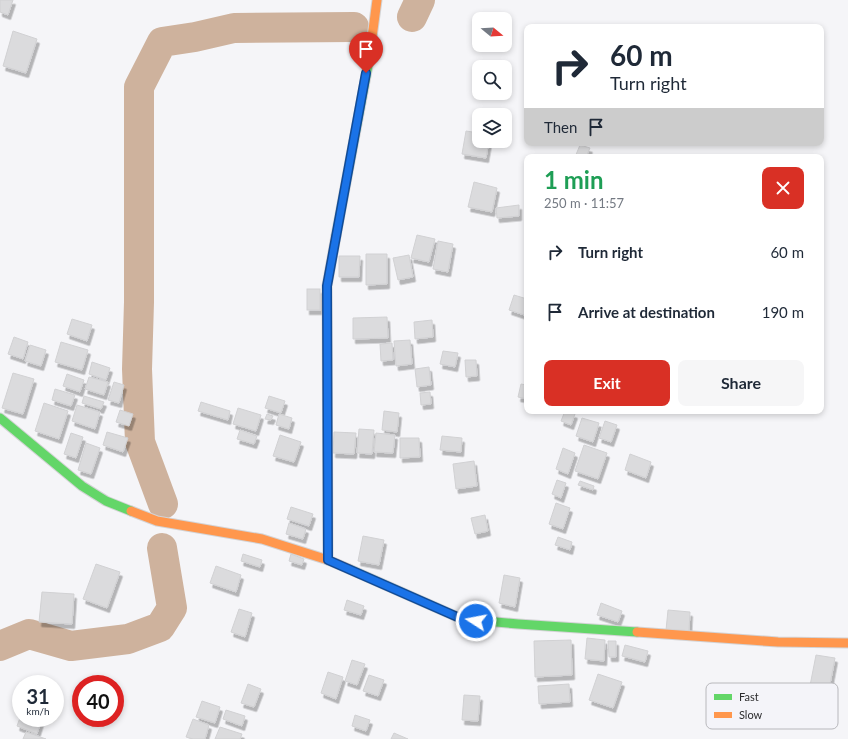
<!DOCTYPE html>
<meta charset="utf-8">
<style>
body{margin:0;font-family:Lato,sans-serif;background:#f6f6f7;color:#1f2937;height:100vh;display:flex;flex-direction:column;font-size:15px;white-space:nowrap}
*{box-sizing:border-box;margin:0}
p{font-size:13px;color:#747a83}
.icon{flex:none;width:22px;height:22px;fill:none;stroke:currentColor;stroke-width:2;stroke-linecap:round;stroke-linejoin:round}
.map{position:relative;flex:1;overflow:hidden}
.side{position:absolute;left:524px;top:154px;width:300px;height:260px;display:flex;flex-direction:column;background:#fff;border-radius:8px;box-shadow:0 2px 6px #0003}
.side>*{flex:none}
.top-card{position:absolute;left:524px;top:24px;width:300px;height:122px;border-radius:8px;box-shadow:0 2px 6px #0003;background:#fff;color:#1f2937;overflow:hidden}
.needle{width:26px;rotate:108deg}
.tools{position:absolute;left:472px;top:12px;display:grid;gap:8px}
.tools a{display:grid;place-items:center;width:40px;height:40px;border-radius:8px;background:#fff;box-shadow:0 2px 6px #0003;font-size:20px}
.speed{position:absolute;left:12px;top:675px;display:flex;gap:8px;font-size:20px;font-weight:700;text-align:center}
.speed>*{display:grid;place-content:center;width:52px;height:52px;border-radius:50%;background:#fff;box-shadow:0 2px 6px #0003;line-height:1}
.speed small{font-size:10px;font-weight:400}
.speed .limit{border:6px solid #d22;background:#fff;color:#111}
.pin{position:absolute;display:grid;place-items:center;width:34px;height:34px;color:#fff;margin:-41px -17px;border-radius:50% 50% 50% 0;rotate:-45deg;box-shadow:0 0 4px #0007}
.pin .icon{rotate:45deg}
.me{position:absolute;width:44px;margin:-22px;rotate:281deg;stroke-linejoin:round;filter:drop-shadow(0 0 3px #0008)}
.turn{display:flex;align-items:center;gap:14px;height:84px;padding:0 20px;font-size:18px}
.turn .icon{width:52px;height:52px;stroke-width:2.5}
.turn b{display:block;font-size:28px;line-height:34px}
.then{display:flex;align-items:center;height:38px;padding:0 20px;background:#0003;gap:8px;font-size:15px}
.round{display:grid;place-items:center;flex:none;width:42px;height:42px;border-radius:8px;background:#f6f6f7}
.head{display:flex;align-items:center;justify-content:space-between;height:68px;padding:0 20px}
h1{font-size:24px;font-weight:700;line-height:30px;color:#1e9e55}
.primary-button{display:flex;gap:8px;margin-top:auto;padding:8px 20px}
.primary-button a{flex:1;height:46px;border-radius:8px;background:#d93025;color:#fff;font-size:16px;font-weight:700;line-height:46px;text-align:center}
.primary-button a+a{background:#f6f6f7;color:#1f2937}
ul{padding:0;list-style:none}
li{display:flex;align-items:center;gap:12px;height:60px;padding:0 20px}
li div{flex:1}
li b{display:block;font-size:15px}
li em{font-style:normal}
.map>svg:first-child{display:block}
</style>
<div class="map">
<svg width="848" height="739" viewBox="0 0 848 739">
<defs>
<filter id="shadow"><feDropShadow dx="2.5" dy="4.5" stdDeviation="0" flood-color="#0004"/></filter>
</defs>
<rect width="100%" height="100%" fill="#f5f5f8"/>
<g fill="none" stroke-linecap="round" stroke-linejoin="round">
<g stroke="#ceb29d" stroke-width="30">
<polyline points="412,17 420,0"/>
<polyline points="163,504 140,442 137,369 139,302 139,87 162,42 195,37 234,28 354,27"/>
<polyline points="0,646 29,634 71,646 128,639 160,627 172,608 162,548"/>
</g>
</g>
<g fill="#dbdbdd" stroke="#d1d1d3" filter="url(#shadow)">
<polygon points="0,0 13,0 8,15 0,12"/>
<polygon points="13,31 37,39 26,73 3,66"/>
<polygon points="466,131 479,133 479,141 489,141 486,158 462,154"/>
<polygon points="580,145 590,148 586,157 575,157"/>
<polygon points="474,182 497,188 492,212 468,207"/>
<polygon points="519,205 519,216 497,218 496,208"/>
<polygon points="417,235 435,239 429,262 411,258"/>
<polygon points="438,241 453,244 448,272 433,269"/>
<polygon points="366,254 387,254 387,284 366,285"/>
<polygon points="409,255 413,277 398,280 393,258"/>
<polygon points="339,256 360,256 359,277 339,277"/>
<rect x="307" y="289" width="13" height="21"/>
<polygon points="514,295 527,299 527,316 509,310"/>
<polygon points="387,317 388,338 353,339 353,318"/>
<polygon points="72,319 92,325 87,341 67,334"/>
<polygon points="432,320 433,337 415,339 414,322"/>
<polygon points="14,337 28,342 23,359 8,354"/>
<polygon points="410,340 412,364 396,366 394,341"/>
<polygon points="61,342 88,350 82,370 55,362"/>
<polygon points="392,343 393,360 381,361 380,344"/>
<polygon points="30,345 46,350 41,366 25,361"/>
<polygon points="443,351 458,353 455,367 440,364"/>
<polygon points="465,360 476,360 477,376 466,377"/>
<polygon points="92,362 110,368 106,380 89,374"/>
<polygon points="429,367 431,385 417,387 415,369"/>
<polygon points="13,373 34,379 23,414 2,408"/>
<polygon points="67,374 84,380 80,392 63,386"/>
<polygon points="89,377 108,382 104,395 85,389"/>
<polygon points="114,382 124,385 119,403 108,400"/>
<polygon points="521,384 527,385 527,399 518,397"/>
<polygon points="55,389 75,395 71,406 52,400"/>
<polygon points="430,392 431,404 421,405 420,393"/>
<polygon points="84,396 104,402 101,409 82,403"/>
<polygon points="269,396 285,401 281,413 265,408"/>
<polygon points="201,402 230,411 228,420 198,411"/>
<polygon points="44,403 68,411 59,439 35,431"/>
<polygon points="77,405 100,412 95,429 72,421"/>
<polygon points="238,408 261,415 256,431 233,424"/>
<polygon points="120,410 133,414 129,426 116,422"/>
<polygon points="384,411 399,413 397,432 382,430"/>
<polygon points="565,411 575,414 571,425 561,421"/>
<polygon points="267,414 273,416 271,420 265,419"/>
<polygon points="279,414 292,418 289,429 276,425"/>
<polygon points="582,418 599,423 593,442 576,436"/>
<polygon points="605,421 617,425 611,442 599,438"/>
<polygon points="359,429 374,430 372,454 357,453"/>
<polygon points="240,430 257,436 254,444 237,439"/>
<polygon points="107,432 128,438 123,452 103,445"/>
<polygon points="334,432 356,433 354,454 333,453"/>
<polygon points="71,433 83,437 76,458 64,454"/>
<polygon points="376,433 395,435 393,453 374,452"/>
<polygon points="280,435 301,442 294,462 273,456"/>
<polygon points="442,436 462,438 461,452 440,450"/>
<polygon points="400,438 419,438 420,457 400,458"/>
<polygon points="86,443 100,448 91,474 78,470"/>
<polygon points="584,445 607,453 598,479 575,471"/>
<polygon points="563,448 575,453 568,474 556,469"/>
<polygon points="630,454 651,462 646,478 625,470"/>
<polygon points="474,461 477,486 456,489 453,464"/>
<polygon points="557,480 566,483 561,498 552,494"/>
<polygon points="580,481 594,486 593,490 578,485"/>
<polygon points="556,503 570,508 563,529 549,524"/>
<polygon points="291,507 313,514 309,526 287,519"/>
<polygon points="485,515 488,531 475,534 471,518"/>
<polygon points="289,523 306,529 303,539 286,534"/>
<polygon points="363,536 384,540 379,565 358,561"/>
<polygon points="558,537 572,542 570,550 555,545"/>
<polygon points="243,554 262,560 260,567 241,561"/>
<polygon points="291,554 304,559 302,565 289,561"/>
<polygon points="96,564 120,572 107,608 83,599"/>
<polygon points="216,566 241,575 236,592 210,583"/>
<polygon points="504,575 520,578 515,607 499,603"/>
<polygon points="42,592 74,594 72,624 39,622"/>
<polygon points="347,600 364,606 361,615 344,610"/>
<polygon points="601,603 622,611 618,622 597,615"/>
<polygon points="239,609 252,613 245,637 231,632"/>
<polygon points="668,610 690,612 689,631 666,630"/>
<polygon points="587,638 605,640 604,661 585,659"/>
<polygon points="571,640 572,675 535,677 534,641"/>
<polygon points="608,641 616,641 616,657 609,657"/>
<polygon points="625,645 648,651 645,662 622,656"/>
<polygon points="816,655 835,658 826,705 807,701"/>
<polygon points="352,660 365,664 357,685 345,681"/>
<polygon points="328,672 343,677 336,699 321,693"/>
<polygon points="598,674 622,682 613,708 589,700"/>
<polygon points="369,675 384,680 378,696 363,691"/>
<polygon points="248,684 261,689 254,707 241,703"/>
<polygon points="569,684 570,702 539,704 538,686"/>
<polygon points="464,695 480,696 478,721 462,720"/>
<polygon points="202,701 220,707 215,723 196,717"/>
<polygon points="226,710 245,716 242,726 223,719"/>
<polygon points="21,715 21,718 42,718 37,734 17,726"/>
<polygon points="355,715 370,720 366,731 352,726"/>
<polygon points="193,719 209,725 205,739 193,739 186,737"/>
<polygon points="220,727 242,734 240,739 215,739"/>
<polygon points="26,732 46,739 23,739"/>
<polygon points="394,733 408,739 391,739"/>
</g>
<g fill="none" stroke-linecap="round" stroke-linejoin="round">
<defs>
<g id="fast">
<polyline points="336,236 369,60"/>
<polyline points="0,418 82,486 106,501 131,511"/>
<polyline points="349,569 462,619 518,624 637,632"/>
</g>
<g id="slow">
<polyline points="369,60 377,0"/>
<polyline points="131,511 157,521 262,539 328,560 349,569"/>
<polyline points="328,560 327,286 336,236"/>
<polyline points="637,632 778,642 848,643"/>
</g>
</defs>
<use href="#fast" stroke="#d3d3d5" stroke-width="11"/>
<use href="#slow" stroke="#d3d3d5" stroke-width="11"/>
<use href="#fast" stroke="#63d668" stroke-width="9"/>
<use href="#slow" stroke="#ff974d" stroke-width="9"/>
</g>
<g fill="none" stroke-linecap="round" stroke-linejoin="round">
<defs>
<polyline id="route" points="366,73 327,286 328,560 462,619 476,621"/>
</defs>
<use href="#route" stroke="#114b97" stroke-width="10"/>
<use href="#route" stroke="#1a73e8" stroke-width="7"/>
</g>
<rect x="706" y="683" width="132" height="46" rx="6" fill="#f4f4f9" stroke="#b8b8bc" stroke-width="1"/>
<rect x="714" y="694" width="18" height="6" fill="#63d668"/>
<rect x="714" y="712" width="18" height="6" fill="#ff974d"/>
<g font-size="11" fill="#2b2b2d">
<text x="739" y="701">Fast</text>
<text x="739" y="719">Slow</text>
</g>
</svg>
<div class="tools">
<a><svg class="needle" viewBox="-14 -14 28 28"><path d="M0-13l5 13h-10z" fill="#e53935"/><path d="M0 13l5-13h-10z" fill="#747a83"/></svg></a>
<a><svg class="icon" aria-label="search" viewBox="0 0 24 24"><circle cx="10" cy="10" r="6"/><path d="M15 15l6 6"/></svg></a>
<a><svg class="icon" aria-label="layers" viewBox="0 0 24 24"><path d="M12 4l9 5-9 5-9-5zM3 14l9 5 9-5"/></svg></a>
</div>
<div class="speed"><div>31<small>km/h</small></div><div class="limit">40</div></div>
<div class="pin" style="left:366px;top:73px;background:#d93025"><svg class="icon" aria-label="arrive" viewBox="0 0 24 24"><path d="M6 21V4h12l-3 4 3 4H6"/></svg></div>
<svg class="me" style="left:476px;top:621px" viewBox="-20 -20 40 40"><circle r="17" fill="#1a73e8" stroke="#fff" stroke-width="3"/><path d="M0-11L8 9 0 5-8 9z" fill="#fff"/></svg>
<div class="top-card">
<div class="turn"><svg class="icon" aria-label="right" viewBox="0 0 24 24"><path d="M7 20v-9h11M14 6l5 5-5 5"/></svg><div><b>60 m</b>Turn right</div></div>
<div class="then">Then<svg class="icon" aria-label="arrive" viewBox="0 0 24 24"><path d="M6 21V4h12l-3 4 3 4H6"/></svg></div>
</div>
<section class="side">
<div class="head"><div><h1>1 min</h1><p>250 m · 11:57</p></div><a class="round" style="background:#d93025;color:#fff"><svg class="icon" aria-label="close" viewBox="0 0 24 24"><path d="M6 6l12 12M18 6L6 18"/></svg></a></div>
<ul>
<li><svg class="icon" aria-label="right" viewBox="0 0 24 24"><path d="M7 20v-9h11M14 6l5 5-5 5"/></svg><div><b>Turn right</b></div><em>60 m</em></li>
<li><svg class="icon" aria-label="arrive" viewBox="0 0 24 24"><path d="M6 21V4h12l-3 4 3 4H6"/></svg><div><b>Arrive at destination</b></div><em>190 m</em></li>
</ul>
<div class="primary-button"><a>Exit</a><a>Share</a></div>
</section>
</div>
